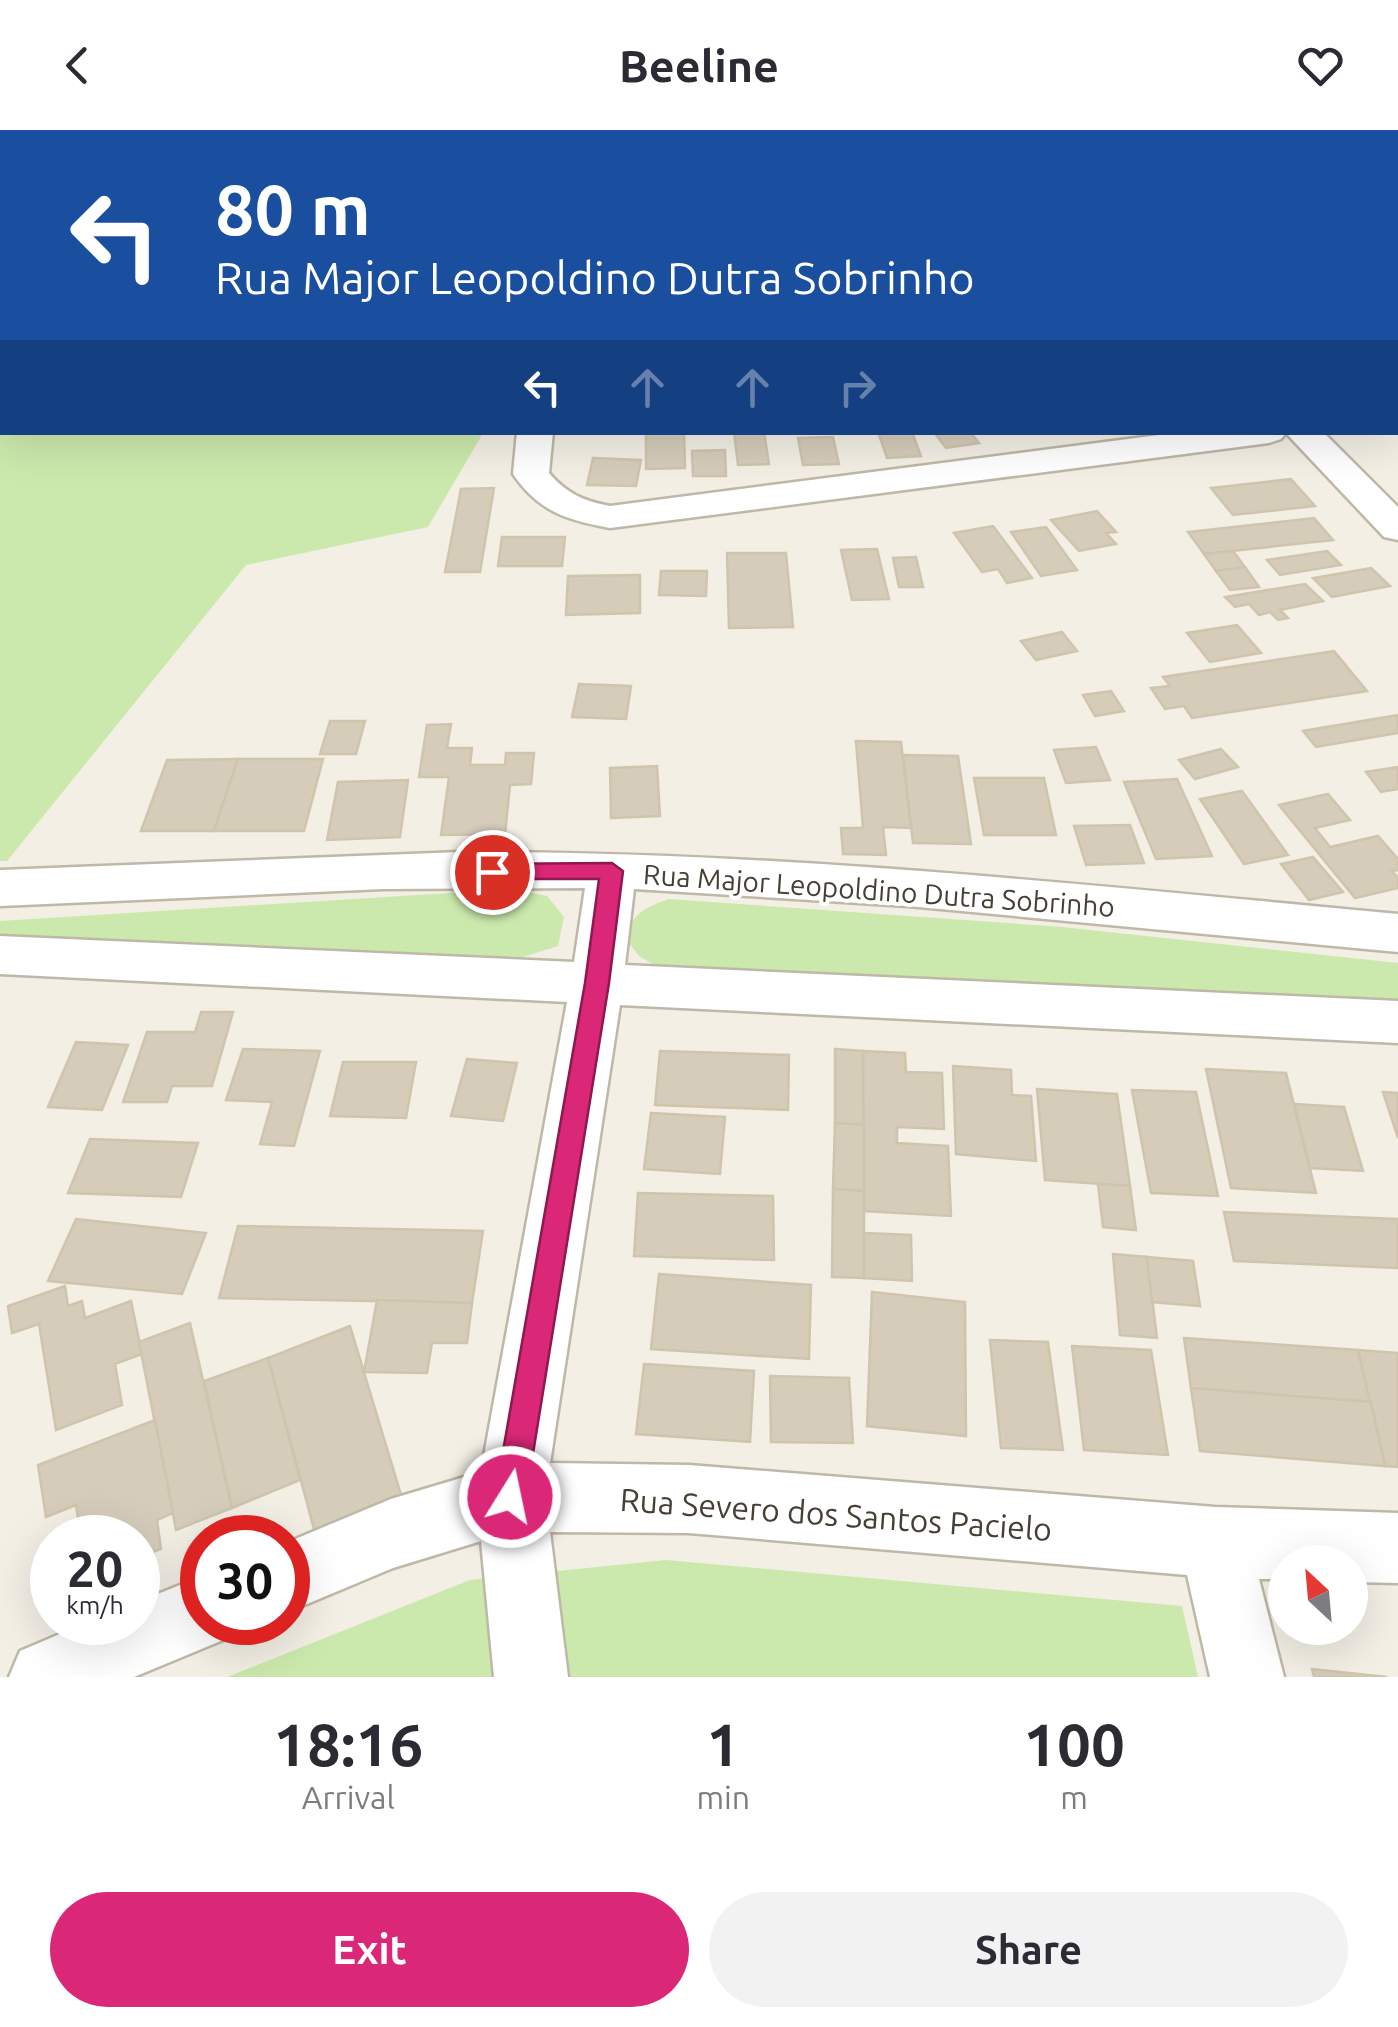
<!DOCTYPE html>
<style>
body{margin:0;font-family:Ubuntu,sans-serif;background:#f2f2f3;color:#2b2b33;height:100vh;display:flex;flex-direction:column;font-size:38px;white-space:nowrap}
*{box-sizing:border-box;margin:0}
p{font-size:32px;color:#7c7c81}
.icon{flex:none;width:55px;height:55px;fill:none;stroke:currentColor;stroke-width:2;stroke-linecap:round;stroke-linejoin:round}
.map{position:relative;height:1547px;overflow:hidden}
.details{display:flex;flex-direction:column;background:#fff;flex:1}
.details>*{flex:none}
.hud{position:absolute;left:0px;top:0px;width:1400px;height:305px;box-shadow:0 10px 40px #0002;background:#1a4fa0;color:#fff;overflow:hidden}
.needle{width:65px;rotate:334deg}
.buttons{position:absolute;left:1268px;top:1415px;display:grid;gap:20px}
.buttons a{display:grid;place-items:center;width:100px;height:100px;border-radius:50%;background:#fff;box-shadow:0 10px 40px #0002;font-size:50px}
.speed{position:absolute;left:30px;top:1385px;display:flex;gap:20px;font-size:50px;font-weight:700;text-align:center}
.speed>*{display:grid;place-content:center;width:130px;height:130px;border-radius:50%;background:#fff;box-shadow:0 10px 40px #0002;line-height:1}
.speed small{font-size:25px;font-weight:400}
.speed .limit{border:15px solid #d22;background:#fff;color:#111}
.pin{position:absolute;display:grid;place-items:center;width:85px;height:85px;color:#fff;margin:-42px;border:5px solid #fff;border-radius:50%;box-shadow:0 2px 10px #0007}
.me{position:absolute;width:110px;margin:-55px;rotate:10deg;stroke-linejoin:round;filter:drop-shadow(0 0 8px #0008)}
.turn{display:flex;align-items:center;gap:35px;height:210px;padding:0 50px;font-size:45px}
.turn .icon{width:130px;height:130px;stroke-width:2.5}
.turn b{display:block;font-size:70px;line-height:85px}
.lanes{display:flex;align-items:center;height:95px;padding:0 50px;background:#0003;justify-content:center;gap:50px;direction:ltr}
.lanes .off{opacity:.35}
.eta{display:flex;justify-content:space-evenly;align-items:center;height:170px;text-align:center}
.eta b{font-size:60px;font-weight:600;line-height:70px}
.action{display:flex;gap:20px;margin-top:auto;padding:20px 50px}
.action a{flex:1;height:115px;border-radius:60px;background:#db2777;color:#fff;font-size:40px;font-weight:600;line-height:115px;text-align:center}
.action a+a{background:#f2f2f3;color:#2b2b33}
header{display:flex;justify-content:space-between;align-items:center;height:130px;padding:0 50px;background:#fff;font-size:45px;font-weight:600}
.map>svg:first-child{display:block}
</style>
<header><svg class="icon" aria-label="back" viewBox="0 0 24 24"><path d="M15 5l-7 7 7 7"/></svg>Beeline<svg class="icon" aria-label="heart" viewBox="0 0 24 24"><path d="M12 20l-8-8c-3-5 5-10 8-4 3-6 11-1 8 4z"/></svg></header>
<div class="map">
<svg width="1398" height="1547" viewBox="0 0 1398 1547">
<rect width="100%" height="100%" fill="#f3efe5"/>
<g fill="#cbe9ac">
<polygon points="0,0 775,0 2,2 2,302 483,303 428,397 246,435 7,731 0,731"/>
<polygon points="513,759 547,766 564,787 558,816 523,827 0,811 0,791"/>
<path d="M669 769 1062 797 1398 833V873L661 839 639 826 626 809C632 783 644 778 669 769Z"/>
<polygon points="666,1430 1182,1476 1198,1547 227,1547 470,1450"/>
</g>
<g fill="#d5ccba" stroke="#d0c4ad" stroke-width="2.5">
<polygon points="646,302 684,302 685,338 646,339"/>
<polygon points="734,302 764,302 769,334 738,335"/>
<polygon points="878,302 912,302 921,326 887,328"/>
<polygon points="934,302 970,302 979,313 946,318"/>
<polygon points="833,307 839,334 803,335 798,308"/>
<polygon points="725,320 726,346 693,346 692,321"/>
<polygon points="593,328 641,330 636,356 587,355"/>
<polygon points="1291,349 1315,376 1233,385 1211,358"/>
<polygon points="494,358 480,442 445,442 461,359"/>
<polygon points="1097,381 1116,402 1106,403 1116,414 1079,421 1051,390"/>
<polygon points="1314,388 1333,410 1204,424 1188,402"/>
<polygon points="993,396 1032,448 1007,453 998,439 982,442 954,403"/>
<polygon points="1046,397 1077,440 1041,446 1011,402"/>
<polygon points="502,407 565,407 562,436 498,436"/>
<polygon points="877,419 889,469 852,470 841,420"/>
<polygon points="1233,421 1245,437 1216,441 1204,424"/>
<polygon points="1327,421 1341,435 1280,445 1267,430"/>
<polygon points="727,423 786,423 793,497 729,498"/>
<polygon points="916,427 923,457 899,457 893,428"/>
<polygon points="1245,437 1259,457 1230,460 1216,441"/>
<polygon points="1371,438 1390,456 1332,467 1313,448"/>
<polygon points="661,441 707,441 706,466 659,465"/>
<polygon points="640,445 640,483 566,485 568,446"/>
<polygon points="1305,454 1323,471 1280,480 1288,488 1278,490 1270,482 1259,485 1249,474 1235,477 1225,467"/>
<polygon points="1237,495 1261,523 1210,532 1187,503"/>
<polygon points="1062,502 1077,521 1036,530 1021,511"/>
<polygon points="1334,521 1367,561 1192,588 1184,576 1165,579 1151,558 1170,556 1163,547"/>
<polygon points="579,554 631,556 626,589 572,587"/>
<polygon points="1111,561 1124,581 1095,586 1083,565"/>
<polygon points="1398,585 1398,603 1316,617 1303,601"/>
<polygon points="330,591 365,591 356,624 320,624"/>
<polygon points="451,594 447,618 472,618 470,635 505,635 506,623 534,623 531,654 510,655 505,704 441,705 449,647 419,647 427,595"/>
<polygon points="856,611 901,612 911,698 883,697 886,725 843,724 841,698 863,698"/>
<polygon points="1096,617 1110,650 1066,653 1054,620"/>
<polygon points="1221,619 1238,637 1195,649 1179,630"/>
<polygon points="903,625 958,626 971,714 913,713"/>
<polygon points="238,629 214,701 141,701 167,630"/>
<polygon points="238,629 323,629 304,701 214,701"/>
<polygon points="657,636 660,686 611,688 610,638"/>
<polygon points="1398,637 1398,659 1381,662 1366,642"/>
<polygon points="974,648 1044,648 1056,705 984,705"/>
<polygon points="1177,649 1212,726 1156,729 1124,652"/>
<polygon points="408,650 400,707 327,710 338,652"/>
<polygon points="1242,661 1288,725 1244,734 1200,669"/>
<polygon points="1328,664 1350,690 1315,698 1330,717 1378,706 1398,729 1398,740 1392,741 1398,748 1398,758 1355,768 1279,675"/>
<polygon points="1130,695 1144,733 1086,735 1074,696"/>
<polygon points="1313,727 1343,762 1309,770 1281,734"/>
<polygon points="201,882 233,882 212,956 172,956 167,972 123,972 147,902 195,902"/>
<polygon points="76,912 128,915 102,980 48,977"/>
<polygon points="243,919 320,921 294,1016 260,1014 272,972 226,970"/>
<polygon points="835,919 863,921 864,995 835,993"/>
<polygon points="660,921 789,925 788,980 655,975"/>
<polygon points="863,921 905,923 906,942 942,943 944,999 897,997 897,1013 948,1016 951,1086 864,1081"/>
<polygon points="467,929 517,933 503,991 451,986"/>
<polygon points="343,932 416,932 406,988 330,986"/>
<polygon points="953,936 1011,940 1012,965 1031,966 1036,1031 956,1024"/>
<polygon points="1206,939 1286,943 1316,1063 1231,1058"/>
<polygon points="1037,959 1117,964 1130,1056 1045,1050"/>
<polygon points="1132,960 1196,962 1218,1066 1151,1063"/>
<polygon points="1383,962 1398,963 1398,1008"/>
<polygon points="1294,974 1344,977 1363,1041 1310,1038"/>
<polygon points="651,983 725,987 720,1044 644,1039"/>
<polygon points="835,993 864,995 864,1061 833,1059"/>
<polygon points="90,1009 198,1013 181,1067 68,1063"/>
<polygon points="1098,1054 1130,1056 1136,1100 1103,1097"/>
<polygon points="833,1059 864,1061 864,1148 832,1147"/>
<polygon points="638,1063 773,1066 774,1130 634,1126"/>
<polygon points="1224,1082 1398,1089 1398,1138 1234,1131"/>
<polygon points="76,1089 206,1103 182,1164 48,1151"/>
<polygon points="238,1096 483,1101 472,1173 219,1168"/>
<polygon points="864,1103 911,1105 912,1151 864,1148"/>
<polygon points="1113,1124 1147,1127 1157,1208 1120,1205"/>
<polygon points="1147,1127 1193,1131 1200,1176 1152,1172"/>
<polygon points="659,1144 811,1155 809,1229 651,1219"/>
<polygon points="65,1156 68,1176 82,1171 85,1188 131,1171 142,1224 115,1234 122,1275 56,1300 39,1194 12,1203 8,1176"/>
<polygon points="872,1162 965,1172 966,1306 867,1296"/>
<polygon points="377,1170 472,1173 467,1213 432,1213 427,1243 364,1242"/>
<polygon points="190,1193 232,1378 176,1400 139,1212"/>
<polygon points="350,1196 405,1378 318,1414 268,1228"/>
<polygon points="1184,1208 1358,1220 1371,1272 1191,1258"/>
<polygon points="990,1210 1048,1212 1063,1320 1001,1318"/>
<polygon points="1072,1216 1151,1220 1168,1325 1084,1320"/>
<polygon points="1358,1220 1398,1223 1398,1337 1385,1336"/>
<polygon points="268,1228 300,1350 232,1378 204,1251"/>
<polygon points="644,1234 754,1241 750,1312 636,1304"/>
<polygon points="770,1246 849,1248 853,1313 771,1312"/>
<polygon points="1191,1258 1371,1272 1385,1336 1200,1321"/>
<polygon points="155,1290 173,1383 157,1390 161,1419 138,1428 138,1408 81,1408 76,1375 46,1387 38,1335"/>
<polygon points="1312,1539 1387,1547 1314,1547"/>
</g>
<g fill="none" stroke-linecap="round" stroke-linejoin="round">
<defs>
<g id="minor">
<polygon points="972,0 1000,0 1001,2 974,2"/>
<path d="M517 302H553L549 343C567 364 584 371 610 376L1182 302H1323L1398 377V410L1384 407 1286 303 1281 309 1269 313 610 398C567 390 539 382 513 344Z"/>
<path d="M460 722C774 721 1086 755 1398 784V822L908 776 634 759 625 835 1398 871V913L620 875 550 1333 689 1335 1215 1377 1398 1383V1453L1350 1452V1432H1285V1449H1259L1284 1547H1210L1187 1445 689 1403 550 1402 568 1547H494L481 1411 393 1438 288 1482V1412L391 1369 481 1342 567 872 0 844V806L574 832 585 758 383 759 0 776V740Z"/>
<polygon points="202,1446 202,1492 234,1492 228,1508 134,1547 9,1547 20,1521 88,1492 138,1492 138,1472"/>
</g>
</defs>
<use href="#minor" stroke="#bfb8a7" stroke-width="5"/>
<use href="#minor" fill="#fff" fill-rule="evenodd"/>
</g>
<polygon fill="#db2777" stroke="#8e194d" stroke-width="2.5" points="612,733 623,741 609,853 526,1367 522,1378 510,1383 499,1378 495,1367 585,853 599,749 492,749 481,742 492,734"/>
<g text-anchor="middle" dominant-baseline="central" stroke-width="8" stroke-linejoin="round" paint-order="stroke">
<g font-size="28" fill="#464034" stroke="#fff">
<text transform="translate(879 760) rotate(4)">Rua Major Leopoldino Dutra Sobrinho</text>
</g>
<g font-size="32" fill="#464034" stroke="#fff">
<text transform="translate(836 1384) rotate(4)">Rua Severo dos Santos Pacielo</text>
</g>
</g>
</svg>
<div class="buttons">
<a><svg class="needle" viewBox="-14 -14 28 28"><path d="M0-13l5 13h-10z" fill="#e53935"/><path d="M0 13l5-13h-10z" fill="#7c7c81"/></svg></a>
</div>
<div class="speed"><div>20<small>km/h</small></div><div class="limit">30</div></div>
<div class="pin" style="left:492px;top:742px;background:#d93025"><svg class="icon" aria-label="arrive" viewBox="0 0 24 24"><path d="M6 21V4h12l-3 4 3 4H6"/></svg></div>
<svg class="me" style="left:510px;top:1367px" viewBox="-20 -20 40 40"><circle r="17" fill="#db2777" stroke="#fff" stroke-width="3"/><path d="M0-11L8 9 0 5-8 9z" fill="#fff"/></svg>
<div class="hud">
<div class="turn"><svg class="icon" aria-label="left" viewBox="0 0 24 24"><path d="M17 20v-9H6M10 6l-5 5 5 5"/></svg><div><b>80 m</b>Rua Major Leopoldino Dutra Sobrinho</div></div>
<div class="lanes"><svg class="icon" aria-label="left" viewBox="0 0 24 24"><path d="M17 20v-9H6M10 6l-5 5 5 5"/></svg><svg class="icon off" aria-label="ahead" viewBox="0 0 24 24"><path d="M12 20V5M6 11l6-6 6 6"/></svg><svg class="icon off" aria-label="ahead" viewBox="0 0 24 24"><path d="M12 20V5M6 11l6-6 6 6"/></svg><svg class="icon off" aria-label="right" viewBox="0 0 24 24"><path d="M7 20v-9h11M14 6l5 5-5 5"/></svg></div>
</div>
</div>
<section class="details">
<div class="eta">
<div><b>18:16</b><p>Arrival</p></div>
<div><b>1</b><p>min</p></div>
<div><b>100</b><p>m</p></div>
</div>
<div class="action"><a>Exit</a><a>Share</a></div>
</section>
